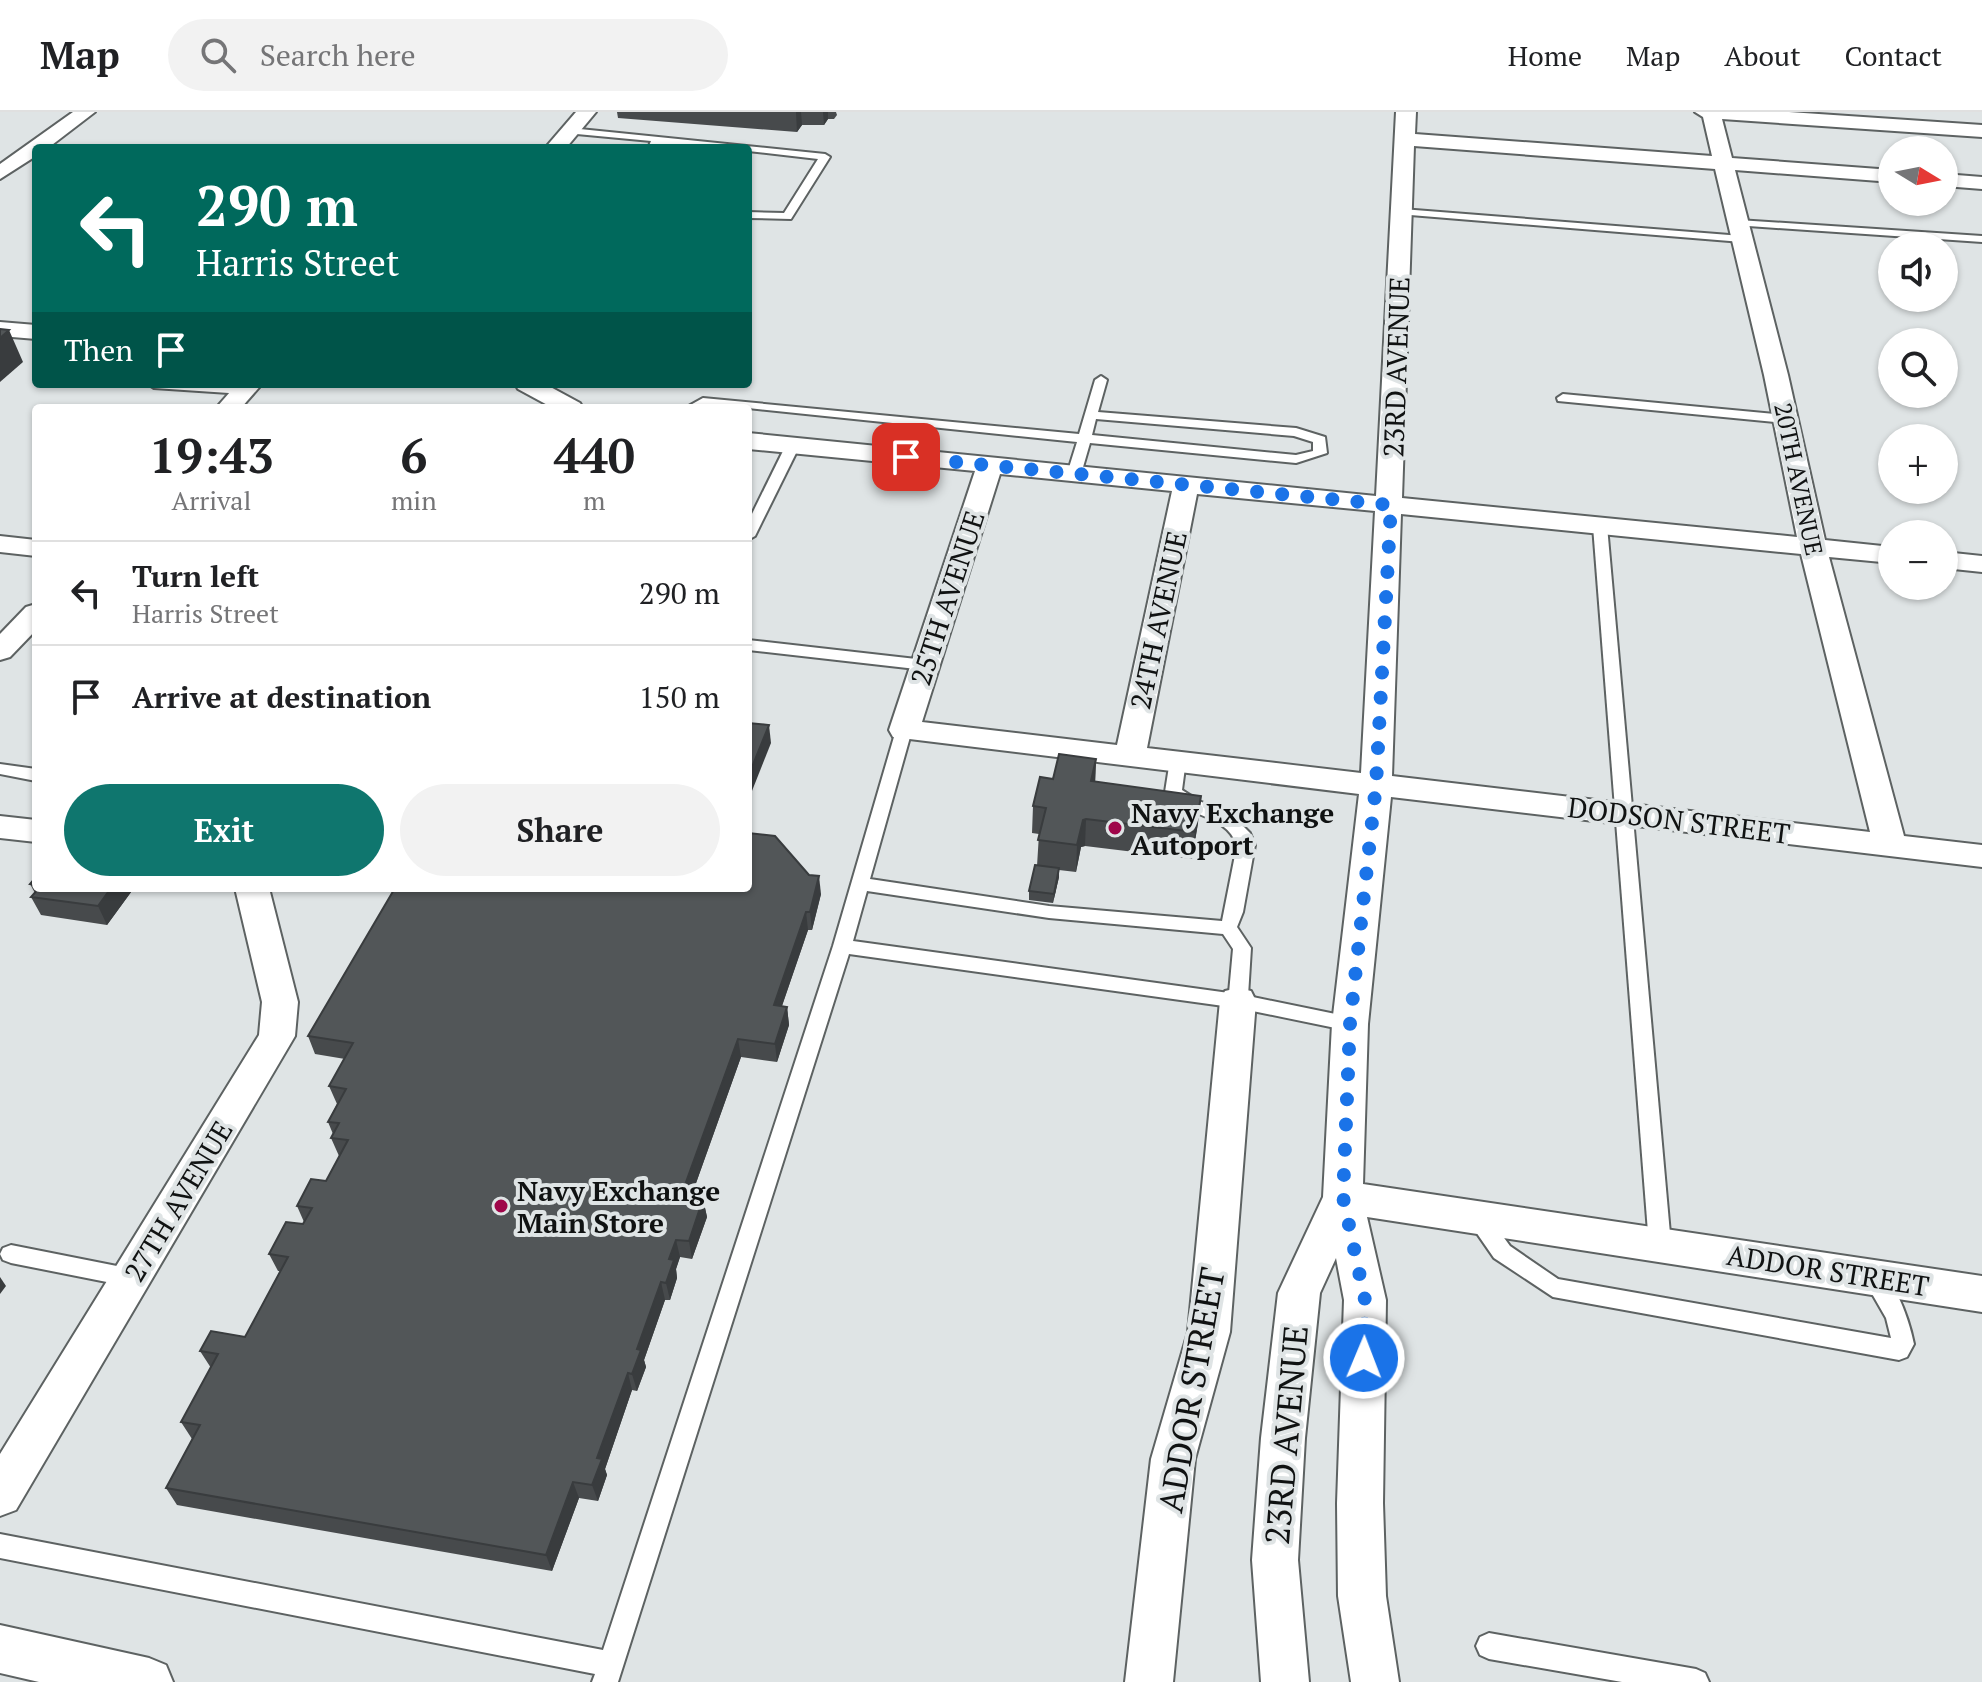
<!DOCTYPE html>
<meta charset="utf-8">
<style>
body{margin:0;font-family:"PT Serif",serif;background:#f2f2f2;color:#202124;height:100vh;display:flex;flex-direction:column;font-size:30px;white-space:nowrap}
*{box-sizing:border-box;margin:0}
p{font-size:26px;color:#757577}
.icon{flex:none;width:44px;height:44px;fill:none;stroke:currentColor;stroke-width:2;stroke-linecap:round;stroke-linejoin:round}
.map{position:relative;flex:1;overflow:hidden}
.panel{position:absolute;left:32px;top:292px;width:720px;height:488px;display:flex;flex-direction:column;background:#fff;border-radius:8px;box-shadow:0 2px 6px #0004}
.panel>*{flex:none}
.top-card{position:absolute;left:32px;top:32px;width:720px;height:244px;border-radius:8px;box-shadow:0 2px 6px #0004;background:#00695c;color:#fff;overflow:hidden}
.needle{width:52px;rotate:100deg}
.controls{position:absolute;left:1878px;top:24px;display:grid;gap:16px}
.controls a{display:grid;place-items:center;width:80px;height:80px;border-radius:50%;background:#fff;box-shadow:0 2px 6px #0004;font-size:40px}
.pin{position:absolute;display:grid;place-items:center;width:68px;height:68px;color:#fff;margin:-34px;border-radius:16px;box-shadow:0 4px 12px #0006}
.me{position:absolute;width:88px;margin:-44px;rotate:1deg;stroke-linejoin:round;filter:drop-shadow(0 0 6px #0008)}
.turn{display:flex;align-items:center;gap:28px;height:168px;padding:0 32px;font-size:36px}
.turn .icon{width:104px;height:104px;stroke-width:2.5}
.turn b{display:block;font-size:56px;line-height:68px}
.then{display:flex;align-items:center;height:76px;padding:0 32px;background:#0003;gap:16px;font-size:30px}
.eta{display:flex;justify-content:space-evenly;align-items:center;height:136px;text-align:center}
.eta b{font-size:48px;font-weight:600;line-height:56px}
.action{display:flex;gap:16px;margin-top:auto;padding:16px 32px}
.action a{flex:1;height:92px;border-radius:48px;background:#0f766e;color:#fff;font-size:32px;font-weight:600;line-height:92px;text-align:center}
.action a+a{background:#f2f2f2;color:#202124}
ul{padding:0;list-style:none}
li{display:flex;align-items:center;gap:24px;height:104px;padding:0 32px;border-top:2px solid #e0e0e0}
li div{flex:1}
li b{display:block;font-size:30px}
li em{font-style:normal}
header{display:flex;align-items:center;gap:48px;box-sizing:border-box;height:112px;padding:0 40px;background:#fff;border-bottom:2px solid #e0e0e0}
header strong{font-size:38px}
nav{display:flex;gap:44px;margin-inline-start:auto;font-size:28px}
.search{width:560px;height:72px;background:#f2f2f2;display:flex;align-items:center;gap:20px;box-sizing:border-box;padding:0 28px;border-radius:44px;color:#757577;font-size:30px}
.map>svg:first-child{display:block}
</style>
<header>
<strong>Map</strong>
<div class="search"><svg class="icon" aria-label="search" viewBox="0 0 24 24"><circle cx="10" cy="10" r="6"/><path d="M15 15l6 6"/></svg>Search here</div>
<nav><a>Home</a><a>Map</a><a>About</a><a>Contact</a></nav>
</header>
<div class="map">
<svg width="1982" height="1570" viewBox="0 0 1982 1570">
<rect width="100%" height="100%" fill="#dfe4e5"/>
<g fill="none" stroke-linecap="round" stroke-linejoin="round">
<defs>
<g id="lane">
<polygon points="570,16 825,42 830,45 791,107 748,106 748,100 784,101 818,47 748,39 748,36 661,32 658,36 648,36 651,29 566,21 565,19"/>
<polygon points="1402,97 1742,124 1748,127 1742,130 1398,102 1396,100"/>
<polygon points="1738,108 1982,124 1982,130 1734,113 1734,109"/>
<path d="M1101 264 1107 268 1098 300 1296 316 1325 325 1327 341 1296 351 1090 331 1081 362 1074 366 1067 362 1077 330 748 296H685L703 286 1079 322 1095 268ZM1096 307 1294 324 1313 330V339L1296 343 1092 323Z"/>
<path d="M148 272C171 272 233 266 250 278L244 282 154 276Z"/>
<polygon points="1563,282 1785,303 1792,307 1785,311 1558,289 1557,286"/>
<polygon points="793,329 800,333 755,424 748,428 748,410 786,333"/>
<polygon points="1600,410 1607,414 1671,1133 1668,1139 1660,1142 1652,1139 1649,1133 1593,414"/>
<polygon points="748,528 925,548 933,553 925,558 748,538"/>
<path d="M904 613 912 618 870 767 1049 794 1222 809 1237 733C1225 700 1184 706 1165 680L1170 648 1178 643 1184 644 1186 648 1182 678 1199 689 1231 702 1250 721 1255 733 1243 800 1237 815 1251 836 1248 884 1350 905 1357 907 1360 912 1357 917 1350 919 1238 896 849 842 618 1570H592L595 1562 0 1446V1422L603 1538 833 834 896 618ZM867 779 1049 806 1223 822 1233 837 1229 881 853 829Z"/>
<polygon points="0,652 36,657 36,669 0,662"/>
<path d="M1478 1098 1486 1101 1510 1134 1558 1167 1891 1226 1886 1206 1863 1166 1866 1159C1892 1150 1910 1212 1914 1232L1907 1245 1899 1248 1553 1185 1494 1146 1467 1107 1470 1101Z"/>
<polygon points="11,1133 132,1157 140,1159 143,1166 140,1173 132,1175 11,1151 3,1148 0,1142 3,1136"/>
<polygon points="1489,1521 1696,1557 1705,1561 1709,1570 1622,1570 1489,1547 1480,1543 1476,1534 1480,1525"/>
</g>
<g id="street">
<polygon points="73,0 95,0 48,36 36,36 36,44 0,67 0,52"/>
<polygon points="576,0 596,0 566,36 545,36"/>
<path d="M1396 0H1416L1415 22 1712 44 1703 5 1695 0H1789L1982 13V25L1722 7 1732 46 1892 58V70L1735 58 1788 263 1825 428 1892 435V451L1829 445 1904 724 1982 733V755L1391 685 1368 912 1363 1072 1982 1164V1200L1367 1105 1386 1188 1383 1391 1386 1484 1399 1570H1351L1338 1484 1337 1391 1344 1188 1336 1146 1320 1181 1305 1326 1298 1448 1309 1570H1261L1252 1448 1261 1326 1278 1181 1323 1085 1332 912 1359 682 893 625 889 618 975 359 748 337V321L1376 384ZM1414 34 1715 57 1764 263 1797 425 1402 386ZM1000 362 1172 379 1117 633 922 610ZM1197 382 1375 399 1361 661 1147 636ZM1401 402 1801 442 1870 720 1392 664Z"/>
<polygon points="1944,62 1982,65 1982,77 1944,74"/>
<polygon points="0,210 36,213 36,227 0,224"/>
<polygon points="237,272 262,272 241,296 216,296"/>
<polygon points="515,272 545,272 580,291 583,296 553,296 518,277"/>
<polygon points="0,424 36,428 36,444 0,440"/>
<polygon points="1944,440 1982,444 1982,460 1944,456"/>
<polygon points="36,492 36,518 10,545 0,548 0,522 26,495"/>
<polygon points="0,704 36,708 36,730 0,726"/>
<polygon points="235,776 269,776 298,890 295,924 16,1398 0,1404 0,1342 259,923 262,890"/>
<polygon points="1238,876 1251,879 1256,889 1230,1220 1195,1347 1173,1570 1125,1570 1151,1347 1188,1220 1220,889 1225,879"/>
<polygon points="0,1513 149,1546 166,1553 173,1570 39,1570 0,1561"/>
</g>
</defs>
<use href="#lane" stroke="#5d6262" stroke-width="4"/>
<use href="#street" stroke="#5d6262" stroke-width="4"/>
<use href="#lane" fill="#fff" fill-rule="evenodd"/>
<use href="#street" fill="#fff" fill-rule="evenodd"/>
</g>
<g fill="#474a4c">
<polygon points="617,0 836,0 837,3 834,7 828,7 824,13 802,13 797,20 618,6"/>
<polygon points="1096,647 1095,670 1198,711 1192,747 1085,734 1081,735 1076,760 1059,758 1059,765 1053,791 1029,788 1029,779 1037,754 1039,722 1032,721 1033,694"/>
<polygon points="36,765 36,776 134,776 107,813 41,803 31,785 35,781 30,772"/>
<polygon points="821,782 812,818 808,818 782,894 787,895 789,913 777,950 741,945 691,1085 703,1087 707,1105 692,1147 680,1145 676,1157 677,1166 670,1188 665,1188 644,1248 646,1255 637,1279 632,1278 605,1357 607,1363 598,1389 579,1386 552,1459 177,1393 166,1376 192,1327 181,1310 211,1256 200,1239 245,1225 280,1159 278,1159 269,1142 303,1112 304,1110 297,1094 326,1069 340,1044 339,1044 331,1026 333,1022 328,1010 337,992 329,974 345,947 315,942 308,924"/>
</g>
<g fill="#393c3e">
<polygon points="796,0 801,0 802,13 797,20"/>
<polygon points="823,0 828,0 828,7 824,13"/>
<polygon points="9,218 23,250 0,270 0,226"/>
<polygon points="769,613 771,631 748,689 748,665"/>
<polygon points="1096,647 1095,674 1091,669"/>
<polygon points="1201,684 1198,711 1192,747 1195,720"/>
<polygon points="1086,707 1085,734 1081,735 1076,760 1077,733 1083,708"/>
<polygon points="1059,756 1059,765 1053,791 1054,782"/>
<polygon points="819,764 821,782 812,818 810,800"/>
<polygon points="111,776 134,776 107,813 98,794"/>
<polygon points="806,800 808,818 776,911 774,893"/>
<polygon points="787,895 789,913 777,950 775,932"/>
<polygon points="738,927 741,945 685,1102 681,1084"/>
<polygon points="703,1087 707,1105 692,1147 689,1129"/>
<polygon points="676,1128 680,1145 676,1157 677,1166 670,1188 666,1171 669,1147"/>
<polygon points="0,1165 6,1174 0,1182"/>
<polygon points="661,1170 665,1188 644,1248 646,1255 637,1279 632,1262 637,1237"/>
<polygon points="628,1261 632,1278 605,1357 607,1363 598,1389 592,1373 597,1346"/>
<polygon points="573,1370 579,1386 552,1459 546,1443"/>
</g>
<g fill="#525658" stroke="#393c3e" stroke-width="2">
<polygon points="0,217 9,218 0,226"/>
<polygon points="748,611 769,613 748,665"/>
<polygon points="1059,642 1096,647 1091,669 1201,684 1195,720 1086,707 1083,708 1077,733 1038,728 1046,696 1033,694 1040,665 1053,667"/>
<polygon points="748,721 775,724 809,763 819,764 810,800 806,800 774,893 787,895 775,932 738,927 681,1084 703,1087 689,1129 676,1128 669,1147 674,1148 666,1171 661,1170 637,1237 641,1238 632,1262 628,1261 597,1346 602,1347 592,1373 573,1370 546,1443 166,1376 200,1313 181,1310 218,1242 200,1239 211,1219 245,1225 288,1145 269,1142 286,1110 303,1112 312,1096 297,1094 311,1067 326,1069 348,1028 331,1026 339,1011 328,1010 346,977 329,974 353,931 308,924 395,776 748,776"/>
<polygon points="1035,753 1059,756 1054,782 1029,779"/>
<polygon points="36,765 36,773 30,772"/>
<polygon points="39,776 111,776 98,794 31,785"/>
</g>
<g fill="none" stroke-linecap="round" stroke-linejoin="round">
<polyline stroke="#1a73e8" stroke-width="14" stroke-dasharray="0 25.2" points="906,345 1391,393 1376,673 1350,912 1343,1085 1365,1188 1364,1246"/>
</g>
<g fill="#9f0549" stroke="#dfe4e5" stroke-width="3">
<circle cx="1115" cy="716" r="8"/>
<circle cx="501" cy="1094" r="8"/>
</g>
<g text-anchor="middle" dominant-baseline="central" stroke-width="8" stroke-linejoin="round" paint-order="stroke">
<g font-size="24" fill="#101212" stroke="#dfe4e5">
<text transform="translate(1799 367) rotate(78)">20TH AVENUE</text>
</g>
<g font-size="28" fill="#101212" stroke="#dfe4e5">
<text transform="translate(1396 255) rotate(-88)">23RD AVENUE</text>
<text transform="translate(947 486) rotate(-72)">25TH AVENUE</text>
<text transform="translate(1158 508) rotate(-78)">24TH AVENUE</text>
<text transform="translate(1679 708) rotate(7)">DODSON STREET</text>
<text transform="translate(178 1089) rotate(-59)">27TH AVENUE</text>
<text transform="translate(1828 1158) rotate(9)">ADDOR STREET</text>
</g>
<g font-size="28" font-weight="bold" fill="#101212" stroke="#dfe4e5" text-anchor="start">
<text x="1131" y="700">Navy Exchange<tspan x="1131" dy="32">Autoport</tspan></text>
<text x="517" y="1078">Navy Exchange<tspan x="517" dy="32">Main Store</tspan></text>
</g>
<g font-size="34" fill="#101212" stroke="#dfe4e5">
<text transform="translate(1191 1278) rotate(-80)">ADDOR STREET</text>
<text transform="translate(1286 1323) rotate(-85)">23RD AVENUE</text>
</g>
</g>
</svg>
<div class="controls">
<a><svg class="needle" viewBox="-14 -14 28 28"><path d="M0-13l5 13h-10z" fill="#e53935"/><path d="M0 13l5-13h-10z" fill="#757577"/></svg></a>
<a><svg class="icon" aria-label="sound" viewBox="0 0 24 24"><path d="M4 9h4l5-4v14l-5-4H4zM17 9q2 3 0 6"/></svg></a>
<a><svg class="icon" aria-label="search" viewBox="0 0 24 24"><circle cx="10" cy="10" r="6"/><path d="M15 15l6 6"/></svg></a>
<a>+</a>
<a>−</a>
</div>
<div class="pin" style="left:906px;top:345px;background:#d93025"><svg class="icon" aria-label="arrive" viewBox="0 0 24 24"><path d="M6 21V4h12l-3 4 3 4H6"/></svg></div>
<svg class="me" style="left:1364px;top:1246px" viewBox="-20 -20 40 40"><circle r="17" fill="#1a73e8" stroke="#fff" stroke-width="3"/><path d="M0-11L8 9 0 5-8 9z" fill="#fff"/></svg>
<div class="top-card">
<div class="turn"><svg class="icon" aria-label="left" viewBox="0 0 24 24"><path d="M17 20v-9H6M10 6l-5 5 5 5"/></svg><div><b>290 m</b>Harris Street</div></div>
<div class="then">Then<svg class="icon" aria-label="arrive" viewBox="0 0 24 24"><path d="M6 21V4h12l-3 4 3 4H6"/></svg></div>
</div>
<section class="panel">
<div class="eta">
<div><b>19:43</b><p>Arrival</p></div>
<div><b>6</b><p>min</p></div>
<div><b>440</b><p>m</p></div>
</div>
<ul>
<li><svg class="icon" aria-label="left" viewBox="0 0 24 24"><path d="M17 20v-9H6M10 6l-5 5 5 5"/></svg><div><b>Turn left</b><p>Harris Street</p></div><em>290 m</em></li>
<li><svg class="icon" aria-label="arrive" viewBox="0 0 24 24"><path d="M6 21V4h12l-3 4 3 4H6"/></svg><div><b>Arrive at destination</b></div><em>150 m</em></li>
</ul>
<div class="action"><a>Exit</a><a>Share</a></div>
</section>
</div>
